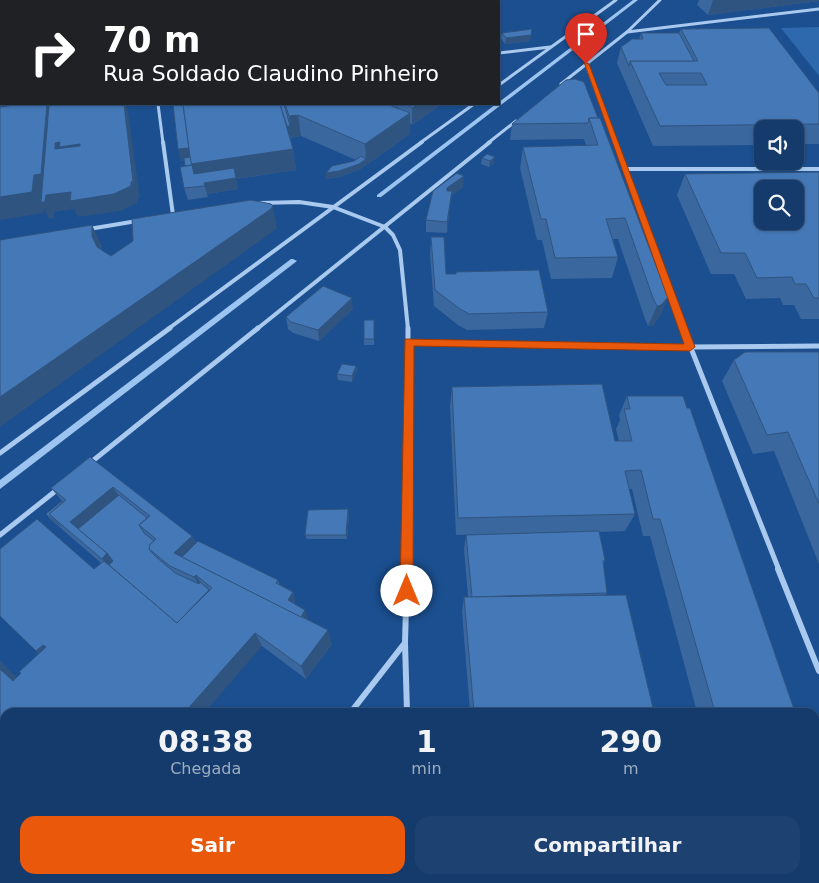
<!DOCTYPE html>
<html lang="pt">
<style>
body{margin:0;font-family:"DejaVu Sans",sans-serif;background:#1d4271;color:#f1f3f6;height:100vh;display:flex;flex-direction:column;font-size:19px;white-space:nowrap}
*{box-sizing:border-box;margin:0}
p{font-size:16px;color:#9dadc1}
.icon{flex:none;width:28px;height:28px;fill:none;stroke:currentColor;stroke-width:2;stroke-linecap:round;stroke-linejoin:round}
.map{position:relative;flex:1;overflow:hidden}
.details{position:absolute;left:0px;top:708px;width:820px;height:176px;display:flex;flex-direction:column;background:#143b6b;border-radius:15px 15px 0 0;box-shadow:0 1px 4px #0004,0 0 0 1px #33557e}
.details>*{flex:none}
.banner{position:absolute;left:0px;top:0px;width:500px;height:105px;box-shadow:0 1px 4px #0004,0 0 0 1px #33557e;background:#202124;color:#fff;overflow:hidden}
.fabs{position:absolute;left:754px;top:120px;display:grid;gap:10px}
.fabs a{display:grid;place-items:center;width:50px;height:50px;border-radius:10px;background:#143b6b;box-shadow:0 1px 4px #0004,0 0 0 1px #33557e;font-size:25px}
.pin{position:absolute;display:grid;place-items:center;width:42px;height:42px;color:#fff;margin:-51px -21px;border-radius:50% 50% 50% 0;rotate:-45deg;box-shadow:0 0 5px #0007}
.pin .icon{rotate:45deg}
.me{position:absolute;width:55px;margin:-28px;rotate:0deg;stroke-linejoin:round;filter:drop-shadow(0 0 4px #0008)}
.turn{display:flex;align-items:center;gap:18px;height:105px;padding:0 20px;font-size:22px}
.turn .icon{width:65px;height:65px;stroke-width:2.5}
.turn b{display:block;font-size:35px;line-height:42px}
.eta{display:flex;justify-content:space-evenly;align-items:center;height:85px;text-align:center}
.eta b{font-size:30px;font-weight:700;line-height:35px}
.button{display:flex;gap:10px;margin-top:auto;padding:10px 20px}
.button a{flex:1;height:58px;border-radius:15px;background:#ea580c;color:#fff;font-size:20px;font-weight:700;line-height:58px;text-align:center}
.button a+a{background:#1d4271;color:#f1f3f6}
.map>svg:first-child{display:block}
</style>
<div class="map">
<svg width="819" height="883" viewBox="0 0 819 883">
<rect width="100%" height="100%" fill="#1b4f8f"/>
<polygon fill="#2e69ad" points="819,27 819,76 781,28"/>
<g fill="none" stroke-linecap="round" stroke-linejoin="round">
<g fill="#9cc4f0" fill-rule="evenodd">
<polygon points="633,0 638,0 381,197 377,197 377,195 496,104 499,104 499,102"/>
<polygon points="291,259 293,259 297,261 0,489 0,480"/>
</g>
<g stroke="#a9c9ee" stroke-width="3">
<polyline points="627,32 819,9"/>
<polyline points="499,53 550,47"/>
<polyline points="586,64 615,143"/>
<polyline points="561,84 627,32 660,0"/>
<polyline points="499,85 616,0"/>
<polyline points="158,104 163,143"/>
<polyline points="420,143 474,104"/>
<polyline points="488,143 516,121"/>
</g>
<g stroke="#a9c9ee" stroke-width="4">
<polyline points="163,142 173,215"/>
<polyline points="615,142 683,329"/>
<polyline points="625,169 819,169"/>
<polyline points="260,203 299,202 333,207 385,227 393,235 400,250 408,329"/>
<polyline points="89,229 137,221"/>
<polyline points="168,329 422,142"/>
<polyline points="257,329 490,142"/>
</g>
<g stroke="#a9c9ee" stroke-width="5">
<polyline points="683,328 779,570"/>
<polyline points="409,342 690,347 819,346"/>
<polyline points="0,453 170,328"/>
<polyline points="90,463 258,328"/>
<polyline points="0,535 58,489"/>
<polyline points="407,570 408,328"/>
</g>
<g stroke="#a9c9ee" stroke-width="6">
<polyline points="778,569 819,671"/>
<polyline points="351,712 404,644"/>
<polyline points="407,712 405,643 407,569"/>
<polyline points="414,879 414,883"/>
<polyline points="216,883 219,879"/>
</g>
</g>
<g fill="#3a679d">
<polygon points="15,0 225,0 223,1 19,1"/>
<polygon points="699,0 819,0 819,1 708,15 697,5"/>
<polygon points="681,29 819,93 819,144 795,144 795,129 762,129 762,145 653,146 617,63 621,47 639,39 641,33 679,33"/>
<polygon points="502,33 530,41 505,44 501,38"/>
<polygon points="173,104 442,104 412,125 410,123 410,134 359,170 339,177 326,179 356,160 301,136 290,138 293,149 296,170 236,179 238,189 207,194 208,197 188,200 184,188 185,166 184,160 181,161"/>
<polygon points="598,118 668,297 659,318 652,326 648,326 645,319 618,239 613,239 618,257 612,278 551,279 542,240 537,240 520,168 523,147 586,146 584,139 510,140 512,124"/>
<polygon points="482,158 494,163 489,167 481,164"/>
<polygon points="819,172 819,319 801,319 794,305 783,305 780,298 746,299 734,274 711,274 677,195 685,174"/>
<polygon points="463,187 451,196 447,233 426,232 426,220 433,191"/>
<polygon points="431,237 446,274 456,274 548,312 544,328 467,330 458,325 434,306 430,254"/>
<polygon points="353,309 319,341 293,333 288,329 286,317"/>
<polygon points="374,320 374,345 364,345 364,339"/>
<polygon points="819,352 819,564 774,451 753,454 722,381 734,360"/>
<polygon points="356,366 357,371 352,382 338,380 337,374"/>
<polygon points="452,387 615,441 619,441 616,429 620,420 619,415 627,396 795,712 697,712 650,536 643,536 632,489 629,489 635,514 625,531 599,532 605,560 603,565 607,593 605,595 654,712 470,712 462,612 464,597 468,597 464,549 466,535 498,534 456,535 450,407"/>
<polygon points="90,457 192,536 196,543 278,580 280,585 293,592 295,600 294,604 308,618 307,620 332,644 306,679 262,646 5,712 0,761 0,661 16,678 39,654 36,651 94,569 101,563 50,519 46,514 62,501 51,488"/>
<polygon points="348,509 349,514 347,539 307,539 305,535"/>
<polygon points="482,879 815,879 819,883 482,883"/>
</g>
<g fill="#305480">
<polygon points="96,0 113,0 114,1 94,1"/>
<polygon points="198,0 225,0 223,1 194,1"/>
<rect x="471" y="0" width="11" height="1"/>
<polygon points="713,0 819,0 819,1 708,15"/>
<polygon points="532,29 530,41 505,44 506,38"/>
<polygon points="0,46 1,46 1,104 3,104 2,108 0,108"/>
<polygon points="47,104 49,104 56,121 51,195 124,104 126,104 128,111 140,198 138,198 137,203 120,211 78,217 74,209 54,212 54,218 49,219 44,208 43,213 0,220 0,197 34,175"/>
<polygon points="419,104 442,104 412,125 412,108"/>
<polygon points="410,113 410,134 359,170 339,177 326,179 326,173 366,159 365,144"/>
<polygon points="298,115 301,136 287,138 286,127 290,126 289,116"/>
<polygon points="60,142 80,144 87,160 55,149 55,143"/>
<polygon points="190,148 293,149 296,170 236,179 238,189 207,194 208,197 204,184 197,185 191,164 193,159 181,161 178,149"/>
<polygon points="495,157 494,163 489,167 490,161"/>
<polygon points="464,176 463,187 451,196 447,233 447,188"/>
<polygon points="273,206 277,228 275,230 0,427 0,397"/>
<polygon points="92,225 102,246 102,258 92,236"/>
<polygon points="668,297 659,318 652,326 648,326 657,306"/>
<polygon points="352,298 353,309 319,341 318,330"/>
<polygon points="356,366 357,371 352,382 352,376"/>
<polygon points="113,487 125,505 77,530 62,525"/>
<polygon points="348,509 349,514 347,539 346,535"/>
<polygon points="192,536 201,553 188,565 174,553"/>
<polygon points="107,553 121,570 108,566 102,559"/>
<polygon points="196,575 205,591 204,592 194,577"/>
<polygon points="293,592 295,600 291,608 288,600"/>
<polygon points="305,610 308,618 301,628 298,621"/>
<polygon points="328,630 332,644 306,679 301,666"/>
<polygon points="255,633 262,646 205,712 185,712"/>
<polygon points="43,645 61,658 53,664 36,651"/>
<polygon points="0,661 32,693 13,681 0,669"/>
<polygon points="121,879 139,879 136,883 117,883"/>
</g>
<g fill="#4478b7" stroke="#305480" fill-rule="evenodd">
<polygon points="34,0 45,0 42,1 31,1"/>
<polygon points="51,0 67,0 64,1 44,1"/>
<polygon points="67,0 96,0 94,1 64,1"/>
<polygon points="110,0 153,0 158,1 108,1"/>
<polygon points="166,0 184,0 182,1 173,1"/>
<polygon points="276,0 308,0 309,1 265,1"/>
<polygon points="1,26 1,46 0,46 0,27"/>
<path d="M769 28 819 93V124L660 126 630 61H698L681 29ZM659 73H701L707 85H666Z"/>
<polygon points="532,29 531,35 506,38 502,33"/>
<polygon points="641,33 679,33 694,61 630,61 629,66 621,47 632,39 643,39"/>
<polygon points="575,79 584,82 598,118 589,118 588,123 512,124 566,80"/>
<polygon points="22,104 47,104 41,174 34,175 32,192 0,197 0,107"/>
<path d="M56 104H124L133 181 131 182V186L114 194 70 201 71 192 46 195 45 202H41L49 105ZM60 142 59 147 80 144V146L55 149V143Z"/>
<polygon points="173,104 183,104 189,148 178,149"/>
<polygon points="183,104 280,104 293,149 191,164"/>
<polygon points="280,104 284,104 290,126 287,126"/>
<polygon points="285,104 387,104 410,113 365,144 298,115 289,116"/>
<polygon points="387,104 393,104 399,109"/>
<polygon points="406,104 419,104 412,108"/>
<polygon points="589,118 600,118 668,297 661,305 657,306 653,298 625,218 606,219 618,257 555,258 546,219 541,219 523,147 598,145"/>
<polygon points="487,154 495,157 490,161 482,158"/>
<polygon points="361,156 366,159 359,164 339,171 326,173 332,166 354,161"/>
<polygon points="190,157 192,165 185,166 184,158"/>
<polygon points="192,165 194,174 234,168 236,178 204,183 205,186 184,188 180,167"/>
<path d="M819 172V298H814L806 284H795L792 277 757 278 745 253H721L685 174ZM762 189H795V221H762Z"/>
<polygon points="457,173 464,176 447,188 447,191 452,191 447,222 426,220 433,191"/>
<polygon points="251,200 271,204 273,206 271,209 0,397 0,240 92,225 92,236 97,247 111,256 133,241 132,219"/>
<polygon points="431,237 444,237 446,274 456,274 456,272 539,270 548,312 469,314 460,309 435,290"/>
<polygon points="323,286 352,298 318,330 291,322 286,317"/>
<rect x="364" y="320" width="10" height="19"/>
<polygon points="745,352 819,352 819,504 788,432 767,435 734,360"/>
<polygon points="342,364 356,366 352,376 337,374"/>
<polygon points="602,384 615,441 632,441 624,409 630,409 627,396 683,396 687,408 690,408 795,712 715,712 660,519 653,519 641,470 625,471 635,514 458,518 452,387"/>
<polygon points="90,457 192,536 174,553 328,630 301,666 255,633 185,712 5,712 5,734 0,729 0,669 13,681 21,673 19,672 46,647 43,645 36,651 0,616 0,549 37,519 94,569 104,561 177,623 212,588 196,575 194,577 170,566 149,549 150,544 156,539 139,525 150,516 113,487 70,522 107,553 102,559 49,514 66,500 51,488"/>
<polygon points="119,495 147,518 139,525 144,533 154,541 150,544 149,549 155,556 175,573 199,584 200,582 209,590 177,623 109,565 113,561 107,553 78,529"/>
<polygon points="62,501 63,502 49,514 60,526 46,514"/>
<polygon points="348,509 346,535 305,535 308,510"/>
<polygon points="599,531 605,560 603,561 607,593 472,597 466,535"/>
<polygon points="198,541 278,580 276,583 293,592 288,600 305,610 301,617 182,557"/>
<polygon points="626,595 654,712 474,712 464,597"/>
<polygon points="0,729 5,734 5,767 0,761"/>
<polygon points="815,770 819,782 819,883 487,883 487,879 815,879"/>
<polygon points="48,879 95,879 98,883 44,883"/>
<polygon points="95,879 121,879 117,883 98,883"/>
</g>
<polygon fill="#ea580c" stroke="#983908" points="584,62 589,64 695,347 690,351 414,346 413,591 412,595 407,597 402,595 400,591 405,339 684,344"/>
</svg>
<div class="fabs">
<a><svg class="icon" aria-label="sound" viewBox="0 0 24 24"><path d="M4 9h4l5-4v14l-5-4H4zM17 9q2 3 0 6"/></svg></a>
<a><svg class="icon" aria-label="search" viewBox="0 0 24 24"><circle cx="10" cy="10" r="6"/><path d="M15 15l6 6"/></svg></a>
</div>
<div class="pin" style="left:586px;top:64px;background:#d93025"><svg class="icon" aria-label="arrive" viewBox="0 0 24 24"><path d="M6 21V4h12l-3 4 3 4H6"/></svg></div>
<svg class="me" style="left:407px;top:591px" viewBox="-20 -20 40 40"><circle r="19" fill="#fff"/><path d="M0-13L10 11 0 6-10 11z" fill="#ea580c"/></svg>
<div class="banner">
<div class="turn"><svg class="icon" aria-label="right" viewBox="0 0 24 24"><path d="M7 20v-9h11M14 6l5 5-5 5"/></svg><div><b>70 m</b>Rua Soldado Claudino Pinheiro</div></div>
</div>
<section class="details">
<div class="eta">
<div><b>08:38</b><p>Chegada</p></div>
<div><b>1</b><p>min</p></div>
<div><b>290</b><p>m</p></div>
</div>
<div class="button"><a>Sair</a><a>Compartilhar</a></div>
</section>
</div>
